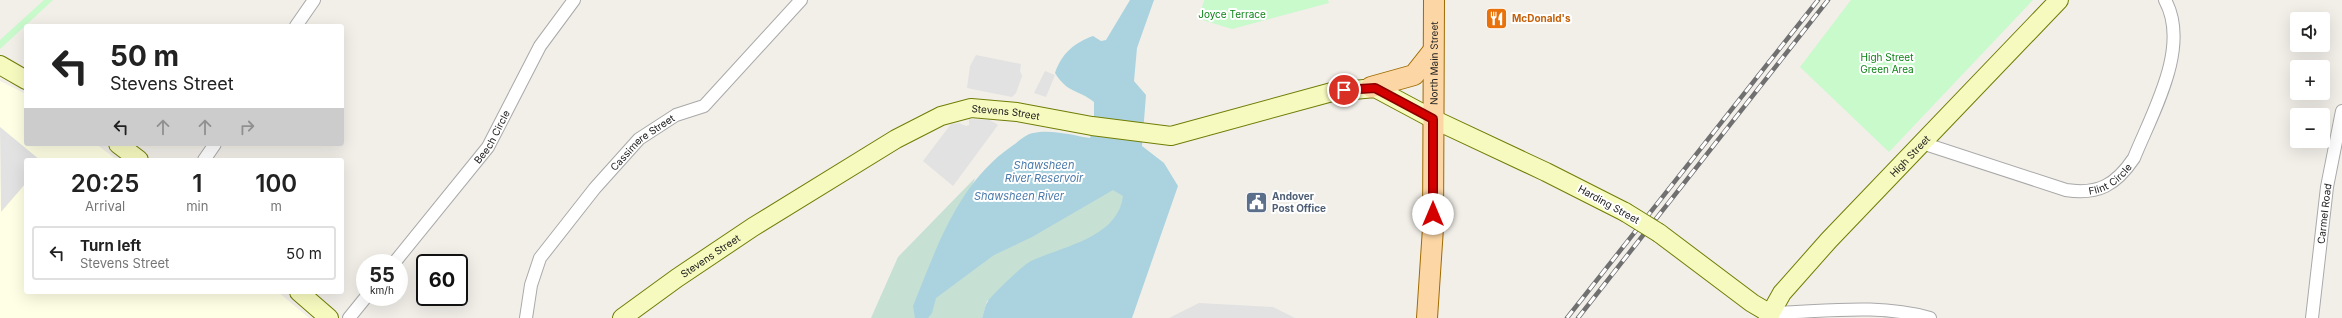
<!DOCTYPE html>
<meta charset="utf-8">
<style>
body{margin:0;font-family:Inter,sans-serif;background:#f2f2f2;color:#222;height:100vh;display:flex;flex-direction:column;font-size:15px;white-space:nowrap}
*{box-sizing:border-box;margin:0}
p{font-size:13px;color:#767676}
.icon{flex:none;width:22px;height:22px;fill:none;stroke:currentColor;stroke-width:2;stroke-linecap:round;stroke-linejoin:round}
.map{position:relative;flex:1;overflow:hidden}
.details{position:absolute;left:24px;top:158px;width:320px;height:136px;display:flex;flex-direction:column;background:#fff;border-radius:4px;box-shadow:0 4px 16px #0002}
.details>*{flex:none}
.hud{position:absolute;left:24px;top:24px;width:320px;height:122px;border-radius:4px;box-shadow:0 4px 16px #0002;background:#fff;color:#222;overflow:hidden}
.fabs{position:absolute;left:2290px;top:12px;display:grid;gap:8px}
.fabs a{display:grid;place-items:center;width:40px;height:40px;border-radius:4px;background:#fff;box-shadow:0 4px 16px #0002;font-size:20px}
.speed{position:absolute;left:356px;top:254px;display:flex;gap:8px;font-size:20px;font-weight:700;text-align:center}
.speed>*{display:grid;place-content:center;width:52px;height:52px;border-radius:50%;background:#fff;box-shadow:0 4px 16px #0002;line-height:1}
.speed small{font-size:10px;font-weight:400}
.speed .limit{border:2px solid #111;border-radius:6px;background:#fff;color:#111}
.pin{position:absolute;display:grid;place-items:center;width:34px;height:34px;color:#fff;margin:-17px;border:2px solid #fff;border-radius:50%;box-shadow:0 1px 4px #0007}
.me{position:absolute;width:44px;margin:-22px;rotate:0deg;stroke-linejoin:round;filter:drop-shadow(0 0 3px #0008)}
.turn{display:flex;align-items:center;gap:14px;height:84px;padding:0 20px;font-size:18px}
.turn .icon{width:52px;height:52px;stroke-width:2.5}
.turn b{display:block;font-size:28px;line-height:34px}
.lanes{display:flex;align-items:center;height:38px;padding:0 20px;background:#0003;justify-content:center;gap:20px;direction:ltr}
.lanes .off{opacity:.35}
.eta{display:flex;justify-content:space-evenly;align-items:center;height:68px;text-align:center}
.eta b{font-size:24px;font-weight:600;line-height:28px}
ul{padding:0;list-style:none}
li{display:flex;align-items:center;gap:12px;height:54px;margin:0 8px 6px;padding:0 12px;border:2px solid #e0e0e0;border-radius:4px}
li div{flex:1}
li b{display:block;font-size:15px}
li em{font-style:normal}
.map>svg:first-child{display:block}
</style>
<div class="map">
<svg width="2342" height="318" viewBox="0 0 2342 318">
<rect width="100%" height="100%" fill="#f2efe9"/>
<polygon fill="#ffffe5" points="0,81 26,94 26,144 96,144 117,160 26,160 26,292 278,292 309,318 0,318"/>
<polygon fill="#c6e0d4" points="1123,171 1133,218 987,301 982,318 871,318 898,257 975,178 966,203"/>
<g fill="#c8facc">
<polygon points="44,0 53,0 0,49 0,40"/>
<polygon points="1204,0 1328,0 1329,3 1232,29 1199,19"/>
<polygon points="1851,0 2033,0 1889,152 1800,67"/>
</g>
<g fill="#e2e2e2">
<polygon points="976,55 1021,64 1020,71 1022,76 1016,93 1012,97 967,88 970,66"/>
<polygon points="1045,71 1055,75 1046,97 1034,93"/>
<polygon points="969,119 990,120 998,125 953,186 923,161 951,124 959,123 966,126 969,125"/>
<polygon points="0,127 40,160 26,160 26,183 1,212"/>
<polygon points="1199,303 1273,307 1295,318 1169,318"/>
</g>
<path fill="#aad3df" d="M1130 0H1154L1137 48 1134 81 1146 95 1142 146 1164 163 1178 186 1132 318H982C984 313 985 305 988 301 994 293 1023 265 1031 261 1063 246 1118 238 1123 196L1113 190 1032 237 994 255 936 298 932 313 928 318H915L913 306C937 247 958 183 1012 146 1018 142 1026 134 1033 133 1051 129 1072 135 1090 138L1094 126V102C1078 89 1068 94 1055 73 1062 53 1074 43 1093 36L1101 41 1106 40Z"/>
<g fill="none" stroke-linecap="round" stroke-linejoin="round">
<defs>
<g id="street">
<polyline points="296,26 314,0"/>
<path id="s1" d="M1922 143 2066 190C2098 195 2116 185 2134 158 2152 113 2191 47 2165 0"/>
<polyline points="204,160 215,144"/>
<path id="s2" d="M394 263 488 147 540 46 574 0"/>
<path d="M1769 313C1823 312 1877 303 1930 318"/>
<polyline points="349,318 366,297"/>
<path id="s3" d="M526 318 531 285 540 258 595 188 639 139 676 115 704 106 801 0"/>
<path id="s4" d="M2312 318 2327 187 2342 111"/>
</g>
<g id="secondary">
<polyline points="0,65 26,80"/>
<polyline points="118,144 139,160"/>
<polyline points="1659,233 1752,303 1769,313"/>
<polyline points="299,292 329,318"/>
<path id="s5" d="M622 318 677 278 753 227 896 139 941 116 971 108 1017 112 1092 126 1171 136 1332 92 1375 88 1433 119 1546 172 1625 212"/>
<path id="s6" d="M1768 318 1782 293 1829 240 2059 0"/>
</g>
<g id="primary">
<polyline points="1371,87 1414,75 1433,51"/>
<path id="s7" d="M1427 318 1433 228 1434 0"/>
</g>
</defs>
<use href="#street" stroke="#a9a9a9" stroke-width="14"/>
<use href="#secondary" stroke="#707d05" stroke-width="20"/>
<use href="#primary" stroke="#a06b00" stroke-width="22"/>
<use href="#street" stroke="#fff" stroke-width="12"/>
<use href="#secondary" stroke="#f7fabf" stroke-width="18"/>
<use href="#primary" stroke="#fcd6a4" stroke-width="20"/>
<defs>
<g id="rail">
<polyline points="1567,318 1818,0"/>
<polyline points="1578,318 1828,0"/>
</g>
</defs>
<use href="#rail" stroke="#707070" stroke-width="4.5"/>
<use href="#rail" stroke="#fff" stroke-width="3" stroke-dasharray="9" stroke-linecap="butt"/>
<defs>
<polyline id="secondary-bridge" points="1625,212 1659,233"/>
</defs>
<use href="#secondary-bridge" stroke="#707d05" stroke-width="20" stroke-linecap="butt"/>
<use href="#secondary-bridge" stroke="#f7fabf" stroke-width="18"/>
</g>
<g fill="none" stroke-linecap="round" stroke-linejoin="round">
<defs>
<polyline id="route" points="1344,90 1375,88 1433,119 1433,214"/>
</defs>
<use href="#route" stroke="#8a0000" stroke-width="10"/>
<use href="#route" stroke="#d40000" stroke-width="7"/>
</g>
<defs>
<symbol id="restaurant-square" viewBox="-11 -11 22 22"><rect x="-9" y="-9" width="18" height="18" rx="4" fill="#e8710a" stroke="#fff"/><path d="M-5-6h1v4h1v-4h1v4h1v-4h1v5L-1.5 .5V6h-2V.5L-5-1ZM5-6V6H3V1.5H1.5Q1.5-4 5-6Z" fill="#fff"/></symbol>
<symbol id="civic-square" viewBox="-11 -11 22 22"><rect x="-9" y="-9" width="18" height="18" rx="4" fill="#5c6f8a" stroke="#fff"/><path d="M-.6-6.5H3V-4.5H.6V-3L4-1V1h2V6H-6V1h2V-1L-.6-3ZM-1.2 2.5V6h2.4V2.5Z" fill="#fff"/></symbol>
</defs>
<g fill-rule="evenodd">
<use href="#restaurant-square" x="1484" y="6" width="25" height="25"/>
<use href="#civic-square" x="1244" y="190" width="25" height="25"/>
</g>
<g text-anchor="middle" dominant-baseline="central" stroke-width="4" stroke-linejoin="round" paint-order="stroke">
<g font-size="10" fill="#0c8416" stroke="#fff">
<text x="1232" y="14">Joyce Terrace</text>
<text x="1887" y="57">High Street<tspan x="1887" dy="12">Green Area</tspan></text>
</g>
<g font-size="10" font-weight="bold" fill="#c56008" stroke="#fff" text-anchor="start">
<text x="1512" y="18">McDonald's</text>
</g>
<g font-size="10" fill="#222" stroke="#fff">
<text stroke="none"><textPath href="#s7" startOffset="255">North Main Street</textPath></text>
<text stroke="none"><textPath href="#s5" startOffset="444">Stevens Street</textPath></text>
<text stroke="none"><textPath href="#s2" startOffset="160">Beech Circle</textPath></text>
<text stroke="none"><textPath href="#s3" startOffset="217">Cassimere Street</textPath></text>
<text stroke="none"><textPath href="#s6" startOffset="216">High Street</textPath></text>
<text stroke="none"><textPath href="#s1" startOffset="199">Flint Circle</textPath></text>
<text transform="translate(1609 204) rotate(29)">Harding Street</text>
<text stroke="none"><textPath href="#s4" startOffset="105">Carmel Road</textPath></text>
<text stroke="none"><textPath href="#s5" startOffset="108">Stevens Street</textPath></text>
</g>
<g font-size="10" font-weight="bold" fill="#4e5e75" stroke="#fff" text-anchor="start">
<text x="1272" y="196">Andover<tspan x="1272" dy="12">Post Office</tspan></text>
</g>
<g font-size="11" font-style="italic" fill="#4a7aab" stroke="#fff">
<text x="1044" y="165">Shawsheen<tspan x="1044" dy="13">River Reservoir</tspan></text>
<text x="1019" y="196">Shawsheen River</text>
</g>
</g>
</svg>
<div class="fabs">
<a><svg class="icon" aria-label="sound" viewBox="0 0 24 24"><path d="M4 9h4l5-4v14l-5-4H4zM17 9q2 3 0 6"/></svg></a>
<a>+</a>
<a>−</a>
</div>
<div class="speed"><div>55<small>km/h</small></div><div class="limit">60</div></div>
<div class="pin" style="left:1344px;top:90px;background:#d93025"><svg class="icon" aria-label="arrive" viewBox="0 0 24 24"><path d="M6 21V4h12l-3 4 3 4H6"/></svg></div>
<svg class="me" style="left:1433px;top:214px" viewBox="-20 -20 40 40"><circle r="19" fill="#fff"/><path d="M0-13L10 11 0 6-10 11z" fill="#d40000"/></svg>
<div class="hud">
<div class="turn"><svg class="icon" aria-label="left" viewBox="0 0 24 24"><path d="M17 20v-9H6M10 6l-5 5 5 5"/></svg><div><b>50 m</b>Stevens Street</div></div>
<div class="lanes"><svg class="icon" aria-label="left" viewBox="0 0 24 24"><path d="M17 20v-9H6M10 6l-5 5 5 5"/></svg><svg class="icon off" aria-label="ahead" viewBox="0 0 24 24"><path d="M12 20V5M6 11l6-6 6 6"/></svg><svg class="icon off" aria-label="ahead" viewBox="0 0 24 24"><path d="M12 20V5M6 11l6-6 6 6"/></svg><svg class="icon off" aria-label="right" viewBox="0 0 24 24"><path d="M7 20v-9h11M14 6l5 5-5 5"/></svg></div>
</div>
<section class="details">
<div class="eta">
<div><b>20:25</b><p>Arrival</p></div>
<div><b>1</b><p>min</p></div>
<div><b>100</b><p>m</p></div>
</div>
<ul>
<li><svg class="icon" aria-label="left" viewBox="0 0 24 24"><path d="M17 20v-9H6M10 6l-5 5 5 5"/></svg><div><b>Turn left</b><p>Stevens Street</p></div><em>50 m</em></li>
</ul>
</section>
</div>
